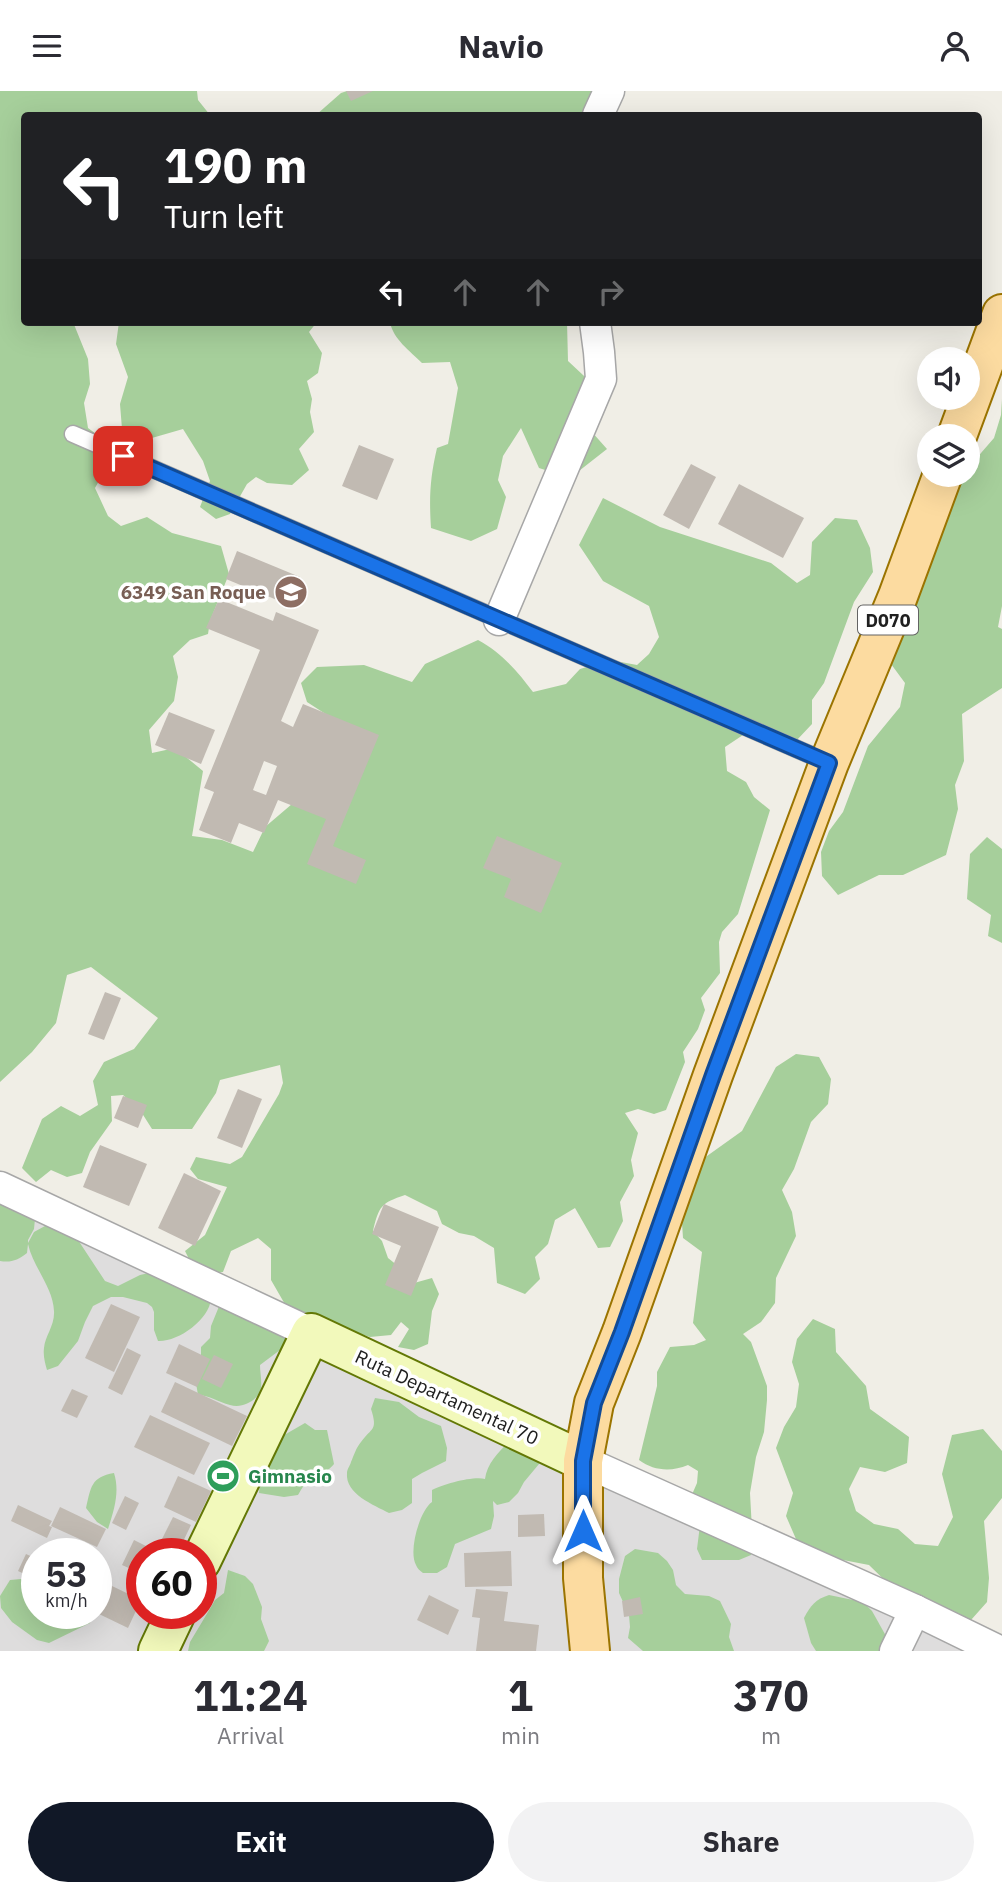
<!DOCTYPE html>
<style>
body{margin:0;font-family:"IBM Plex Sans",sans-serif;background:#f2f2f3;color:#2b2b33;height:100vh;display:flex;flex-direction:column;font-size:26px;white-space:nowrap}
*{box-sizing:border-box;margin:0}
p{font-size:23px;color:#7c7c81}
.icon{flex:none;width:38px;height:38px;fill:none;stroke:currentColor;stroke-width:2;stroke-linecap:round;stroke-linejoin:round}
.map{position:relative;height:1560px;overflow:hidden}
.drawer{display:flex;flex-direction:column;background:#fff;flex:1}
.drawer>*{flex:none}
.top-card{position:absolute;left:21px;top:21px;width:961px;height:214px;border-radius:7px;box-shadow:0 7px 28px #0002;background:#202124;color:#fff;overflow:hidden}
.controls{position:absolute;left:917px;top:256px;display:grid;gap:14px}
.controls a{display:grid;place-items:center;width:63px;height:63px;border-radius:50%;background:#fff;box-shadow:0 7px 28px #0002;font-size:35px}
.speed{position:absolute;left:21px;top:1447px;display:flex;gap:14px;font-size:35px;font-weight:700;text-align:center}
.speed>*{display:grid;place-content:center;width:91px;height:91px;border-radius:50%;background:#fff;box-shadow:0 7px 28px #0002;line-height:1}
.speed small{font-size:18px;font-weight:400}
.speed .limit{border:10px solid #d22;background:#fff;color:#111}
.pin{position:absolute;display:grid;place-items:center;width:60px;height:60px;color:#fff;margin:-30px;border-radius:14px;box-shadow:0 4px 10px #0006}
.me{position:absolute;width:77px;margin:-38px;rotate:0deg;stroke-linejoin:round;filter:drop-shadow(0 0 5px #0008)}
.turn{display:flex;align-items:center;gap:24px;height:147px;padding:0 28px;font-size:32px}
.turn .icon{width:91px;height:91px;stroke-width:2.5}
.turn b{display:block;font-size:49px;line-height:60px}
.lanes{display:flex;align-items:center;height:66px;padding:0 28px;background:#0003;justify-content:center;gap:35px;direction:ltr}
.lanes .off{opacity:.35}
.eta{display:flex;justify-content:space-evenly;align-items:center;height:119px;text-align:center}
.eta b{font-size:42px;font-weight:800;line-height:49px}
.primary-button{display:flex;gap:14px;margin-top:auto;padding:14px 28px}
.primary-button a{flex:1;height:80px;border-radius:42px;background:#111827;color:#fff;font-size:28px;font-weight:800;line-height:80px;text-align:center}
.primary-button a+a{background:#f2f2f3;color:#2b2b33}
header{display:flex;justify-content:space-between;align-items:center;height:91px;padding:0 28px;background:#fff;font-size:32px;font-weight:800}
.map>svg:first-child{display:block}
</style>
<header><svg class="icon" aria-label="menu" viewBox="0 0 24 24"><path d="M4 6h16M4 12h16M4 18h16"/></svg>Navio<svg class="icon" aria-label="person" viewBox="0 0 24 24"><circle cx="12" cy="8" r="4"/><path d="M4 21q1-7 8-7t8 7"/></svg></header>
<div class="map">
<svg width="1002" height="1560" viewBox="0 0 1002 1560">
<rect width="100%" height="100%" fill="#f0eee6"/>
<path fill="#dedddd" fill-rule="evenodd" d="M0 1083 987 1560H0ZM37 1463H96V1522H37ZM142 1463H201V1522H142Z"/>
<g fill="#a6cf9b">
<path d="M0 0H197L198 9 210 24H24V231H73L88 268 90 293 84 312 88 337 107 351 109 372 95 397 108 425 121 435 147 426 172 442 221 455 229 483 210 530 208 543 190 549 173 565 178 586 174 610 149 639 152 662 175 657 203 680 192 745 222 749 253 761 265 736 292 713 361 646 307 611 301 592 317 576 364 574 412 591 425 573 478 549C501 561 518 581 533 601L566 593 580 578 610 569 637 574 649 563 659 546 649 515 603 490 579 454 603 407 660 436 771 472 797 492 810 484 812 451 835 427 857 429 870 457 873 481 854 511 824 592 812 609V633L796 650 746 642 725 656 727 680 746 691 754 706 770 719 738 823 722 841 719 851 720 882 701 907 705 919 698 938 683 961 685 971 666 1019 654 1023 638 1018 625 1022 638 1042 631 1069 634 1085 620 1111 623 1130 610 1156 598 1157 575 1117 555 1129 548 1153 535 1166 540 1188 525 1203 497 1192 494 1157 474 1145 459 1142 442 1133 437 1120 405 1104C381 1112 379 1115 373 1140L382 1150 388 1167 398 1175 407 1194 432 1187 439 1203 432 1220 428 1253 414 1259 398 1256 409 1238 401 1231 391 1244 370 1246 352 1240 332 1238 286 1215 271 1189V1158L258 1147 231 1160 223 1181 197 1184 185 1160 205 1144 227 1096 198 1088 190 1078 196 1066 230 1073 242 1066 279 1003 283 992 280 974 220 989 216 1002 192 1038H152L140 1019 123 1004 111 1005 112 1030 90 1061 82 1082 67 1086 51 1079 36 1091 22 1077 42 1028 61 1015 80 1025 98 1014 93 990 104 971 134 958 158 927 91 876 67 884 56 932 32 961 0 991Z"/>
<polygon points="347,0 613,0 589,24 316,24 341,2"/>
<polygon points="119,231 317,231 309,241 322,262 318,282 307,290 312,308 310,321 314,341 299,358 309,379 292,394 267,392 256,386 247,393 230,423 216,428 200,416 210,390 203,370 183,338 138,351 122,338 120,313 128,286 116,253"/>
<path d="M390 231H567L568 270 598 298 606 317 591 340 607 358 570 387 539 377 521 337 503 365 498 389 506 406 497 438 471 450 431 437C429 406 430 387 437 357L448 353 458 297 450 271 422 272C410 260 393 248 390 231Z"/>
<polygon points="1002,308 1002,515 998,536 1002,538 1002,597 962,623 964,670 955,694 958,718 946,764 903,784 879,784 838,804 822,785 821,761 829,740 843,721 868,655 900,616 905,592 891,573 885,549 947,400 962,383 968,383 968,377 994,347 1001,324"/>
<polygon points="987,746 1002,758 1002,852 988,845 991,824 967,808 970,763"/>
<path d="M796 963 819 966 831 988 828 1013 811 1031 794 1078 782 1099 792 1121 796 1145 776 1187 775 1212 761 1231 743 1243 751 1251 767 1295V1309L764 1341 756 1366 750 1402 752 1439 751 1464 739 1469H702L697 1458 700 1434 687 1415 697 1392 698 1380 688 1374C671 1381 654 1380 639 1369L657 1295V1281L670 1256 694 1254 706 1249 693 1232 702 1161 683 1147 680 1102 686 1080 742 1040 776 976Z"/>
<path d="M0 1110 35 1128 34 1138 28 1149V1152L34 1141 45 1135H58L78 1149 105 1190 118 1195 140 1184 153 1181 211 1208C209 1229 178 1251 158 1250L154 1239V1221L152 1216 147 1212 123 1206H111L93 1215 85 1231 78 1250 58 1275 47 1279C45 1272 43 1265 44 1257 45 1245 55 1234 54 1220 53 1196 33 1176 28 1153L27 1162C18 1169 11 1172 0 1170Z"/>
<path d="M220 1213 282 1239 286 1249 280 1259 260 1274C260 1281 262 1290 261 1297 258 1310 242 1318 230 1314 218 1311 211 1305 198 1304L196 1292 201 1280V1256L210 1247 211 1235Z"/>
<polygon points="813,1228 835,1238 836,1261 866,1295 870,1318 909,1346 907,1372 885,1381 860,1376 849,1398 856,1420 874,1433 898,1438 915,1453 938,1455 953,1426 942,1383 952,1344 983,1338 1002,1360 1002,1407 984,1430 989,1487 987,1511 971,1529 950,1527 903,1507 869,1474 817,1464 796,1448 786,1425 793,1402 776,1357 784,1336 796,1316 799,1293 792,1271 797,1248"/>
<path d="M375 1307 399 1311 419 1326 441 1335 447 1357 446 1370 422 1382 412 1388V1412L402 1419 389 1422C374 1414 345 1403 347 1382 347 1378 350 1375 351 1371 354 1364 356 1357 361 1351 372 1336 378 1340 371 1318Z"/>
<path d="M305 1332 315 1339H327L334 1373C324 1384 325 1380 314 1386 306 1390 302 1397 298 1404L284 1406 259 1402 260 1390 279 1347Z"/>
<path d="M509 1351 537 1361 539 1373 524 1391 518 1402 509 1411 497 1414 493 1410 494 1425 491 1438 455 1453 447 1476 437 1482H423C420 1480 417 1477 416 1474 408 1460 420 1419 432 1411V1399C444 1393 473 1385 485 1388 487 1373 498 1361 509 1351Z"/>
<path d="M114 1382C120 1401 114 1419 108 1438L97 1431 86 1417C91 1396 91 1386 114 1382Z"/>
<polygon points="635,1458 658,1462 667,1470 673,1479 676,1494 685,1503 709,1505 720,1510 731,1533 729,1546 734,1560 643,1560 628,1547 630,1536 629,1524 619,1502 619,1488 625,1465"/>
<polygon points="228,1479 245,1485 253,1493 262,1516 261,1528 269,1550 264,1560 188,1560 190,1551 211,1516 215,1509 224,1502"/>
<polygon points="21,1488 37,1495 37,1522 92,1523 90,1532 49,1552 37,1549 12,1531 1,1517 0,1505 10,1489"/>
<path d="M829 1504 863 1511 872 1520 886 1545 884 1560H816L811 1552 804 1527C810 1515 816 1508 829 1504Z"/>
</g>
<g fill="#c1bab2" fill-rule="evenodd">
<polygon points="346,0 373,0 351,10"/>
<polygon points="359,354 394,368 377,409 342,395"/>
<polygon points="691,373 716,386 689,438 663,424"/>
<polygon points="739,393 804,427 783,467 718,433"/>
<polygon points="237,460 300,486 289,514 226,488"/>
<path d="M219 508 273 530 276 521 319 539 281 630 293 636 303 613 379 644 333 755 366 769 356 793 307 773 326 728 278 709 264 742 239 732 231 752 199 739 214 701 204 697 260 559 206 537ZM264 670 277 675 266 704 253 699Z"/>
<polygon points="169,621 215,639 201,673 155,654"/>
<polygon points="497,745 562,772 541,822 504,806 511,788 483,777"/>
<polygon points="105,901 121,907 104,949 88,943"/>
<polygon points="238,998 262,1008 242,1057 217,1047"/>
<polygon points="123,1005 147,1014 138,1037 114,1027"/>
<polygon points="100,1054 147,1073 129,1115 83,1096"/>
<polygon points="184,1082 221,1100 195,1155 158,1137"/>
<polygon points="384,1113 439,1136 411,1205 385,1194 401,1155 372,1143"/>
<polygon points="111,1213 140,1226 114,1281 85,1267"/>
<polygon points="179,1253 210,1268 197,1296 166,1282"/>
<polygon points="127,1257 141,1264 122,1304 108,1297"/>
<polygon points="214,1264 233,1273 221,1297 202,1288"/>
<polygon points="175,1291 247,1325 232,1355 161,1321"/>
<polygon points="72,1298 88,1305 77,1327 61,1320"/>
<polygon points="150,1324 210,1352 194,1384 134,1356"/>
<polygon points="178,1385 211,1400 196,1431 164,1416"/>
<polygon points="125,1405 139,1412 126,1439 112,1432"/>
<polygon points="18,1414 52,1430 49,1435 52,1436 47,1447 11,1430"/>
<polygon points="60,1416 106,1438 97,1456 51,1435"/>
<polygon points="544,1423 545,1445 518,1446 518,1424"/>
<polygon points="173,1426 191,1434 177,1463 142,1463 142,1483 122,1474 134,1449 156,1460"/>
<polygon points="511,1460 512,1495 465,1496 464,1462"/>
<polygon points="26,1463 37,1468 37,1489 18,1480"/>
<polygon points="112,1495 141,1509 128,1537 99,1523"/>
<polygon points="476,1498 508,1501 504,1530 539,1534 536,1560 476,1560 480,1527 472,1526"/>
<polygon points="429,1504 459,1519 448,1544 417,1529"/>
<polygon points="640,1506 643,1523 624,1526 622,1510"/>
</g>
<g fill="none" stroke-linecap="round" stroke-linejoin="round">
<defs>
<polyline id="lane" points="73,343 829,672"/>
<g id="street">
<polyline points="598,24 609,0"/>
<polyline points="499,529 601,288 599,261 595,231"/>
<polyline points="0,1096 311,1242"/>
<polyline points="583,1370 915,1519 999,1560"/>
<polyline points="895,1560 915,1519"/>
</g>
<g id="secondary">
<polyline points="201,1470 311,1242 583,1370"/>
<polyline points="158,1560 176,1522"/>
</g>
<g id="primary">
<polyline points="957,345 1002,223"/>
<polyline points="590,1560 583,1487 583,1370 594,1312 622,1241 713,984 829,672 898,505 943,383"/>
</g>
</defs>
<use href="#lane" stroke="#a7a7a7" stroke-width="19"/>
<use href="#street" stroke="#a7a7a7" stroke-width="33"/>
<use href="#secondary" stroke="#637805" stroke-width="42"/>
<use href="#primary" stroke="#9b7400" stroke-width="42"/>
<use href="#lane" stroke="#fff" stroke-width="16"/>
<use href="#street" stroke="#fff" stroke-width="30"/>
<use href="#secondary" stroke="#f2f9bb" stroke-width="38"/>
<use href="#primary" stroke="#fcdba0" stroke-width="38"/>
</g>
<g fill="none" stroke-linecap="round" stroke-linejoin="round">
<defs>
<polyline id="route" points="123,365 829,672 713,984 622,1241 594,1312 583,1370 583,1440"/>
</defs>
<use href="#route" stroke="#114b97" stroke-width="18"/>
<use href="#route" stroke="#1a73e8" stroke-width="12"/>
</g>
<defs>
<symbol id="school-disc" viewBox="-11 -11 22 22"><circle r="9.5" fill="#8d6e63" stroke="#fff"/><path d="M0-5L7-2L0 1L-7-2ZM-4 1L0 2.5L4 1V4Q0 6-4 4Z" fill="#fff"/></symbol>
<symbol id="stadium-disc" viewBox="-11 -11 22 22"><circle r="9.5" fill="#2e9e5b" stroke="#fff"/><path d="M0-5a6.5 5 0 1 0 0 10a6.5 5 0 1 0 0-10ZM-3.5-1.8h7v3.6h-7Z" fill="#fff"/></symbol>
</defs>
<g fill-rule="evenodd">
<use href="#school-disc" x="272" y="482" width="38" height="38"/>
<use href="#stadium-disc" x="204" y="1366" width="38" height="38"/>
</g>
<g text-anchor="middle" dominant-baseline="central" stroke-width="7" stroke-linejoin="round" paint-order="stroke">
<rect fill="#fff" stroke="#636363" stroke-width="2" x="858" y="514.5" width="60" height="29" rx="5"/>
<g font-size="18" font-weight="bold" fill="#202020">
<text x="888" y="529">D070</text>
</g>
<g font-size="19" font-weight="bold" fill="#785e54" stroke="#fff" text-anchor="end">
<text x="266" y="501">6349 San Roque</text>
</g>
<g font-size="19" fill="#202020" stroke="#fff">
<text transform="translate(447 1306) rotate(25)">Ruta Departamental 70</text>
</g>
<g font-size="19" font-weight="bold" fill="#27864d" stroke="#fff" text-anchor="start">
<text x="248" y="1385">Gimnasio</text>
</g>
</g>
</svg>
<div class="controls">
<a><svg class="icon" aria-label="sound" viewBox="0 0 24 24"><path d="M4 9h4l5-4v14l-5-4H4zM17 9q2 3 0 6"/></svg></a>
<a><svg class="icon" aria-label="layers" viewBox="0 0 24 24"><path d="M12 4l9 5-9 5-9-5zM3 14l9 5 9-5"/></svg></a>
</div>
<div class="speed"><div>53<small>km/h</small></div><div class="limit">60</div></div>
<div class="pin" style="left:123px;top:365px;background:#d93025"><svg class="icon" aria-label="arrive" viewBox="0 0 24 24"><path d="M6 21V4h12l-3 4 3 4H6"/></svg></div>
<svg class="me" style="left:583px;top:1440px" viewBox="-20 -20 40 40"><path d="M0-17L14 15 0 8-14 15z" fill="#1a73e8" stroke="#fff" stroke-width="4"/></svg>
<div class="top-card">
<div class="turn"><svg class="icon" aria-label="left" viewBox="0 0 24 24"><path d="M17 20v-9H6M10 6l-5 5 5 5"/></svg><div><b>190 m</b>Turn left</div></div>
<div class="lanes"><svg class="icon" aria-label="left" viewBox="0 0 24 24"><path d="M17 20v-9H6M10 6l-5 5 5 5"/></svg><svg class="icon off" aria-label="ahead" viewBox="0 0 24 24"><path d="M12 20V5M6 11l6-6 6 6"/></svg><svg class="icon off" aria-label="ahead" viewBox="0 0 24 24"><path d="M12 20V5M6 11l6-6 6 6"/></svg><svg class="icon off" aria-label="right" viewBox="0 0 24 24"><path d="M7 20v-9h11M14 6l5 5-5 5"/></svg></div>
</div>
</div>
<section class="drawer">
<div class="eta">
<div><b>11:24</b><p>Arrival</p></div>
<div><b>1</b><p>min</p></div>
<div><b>370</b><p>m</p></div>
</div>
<div class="primary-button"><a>Exit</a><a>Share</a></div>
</section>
